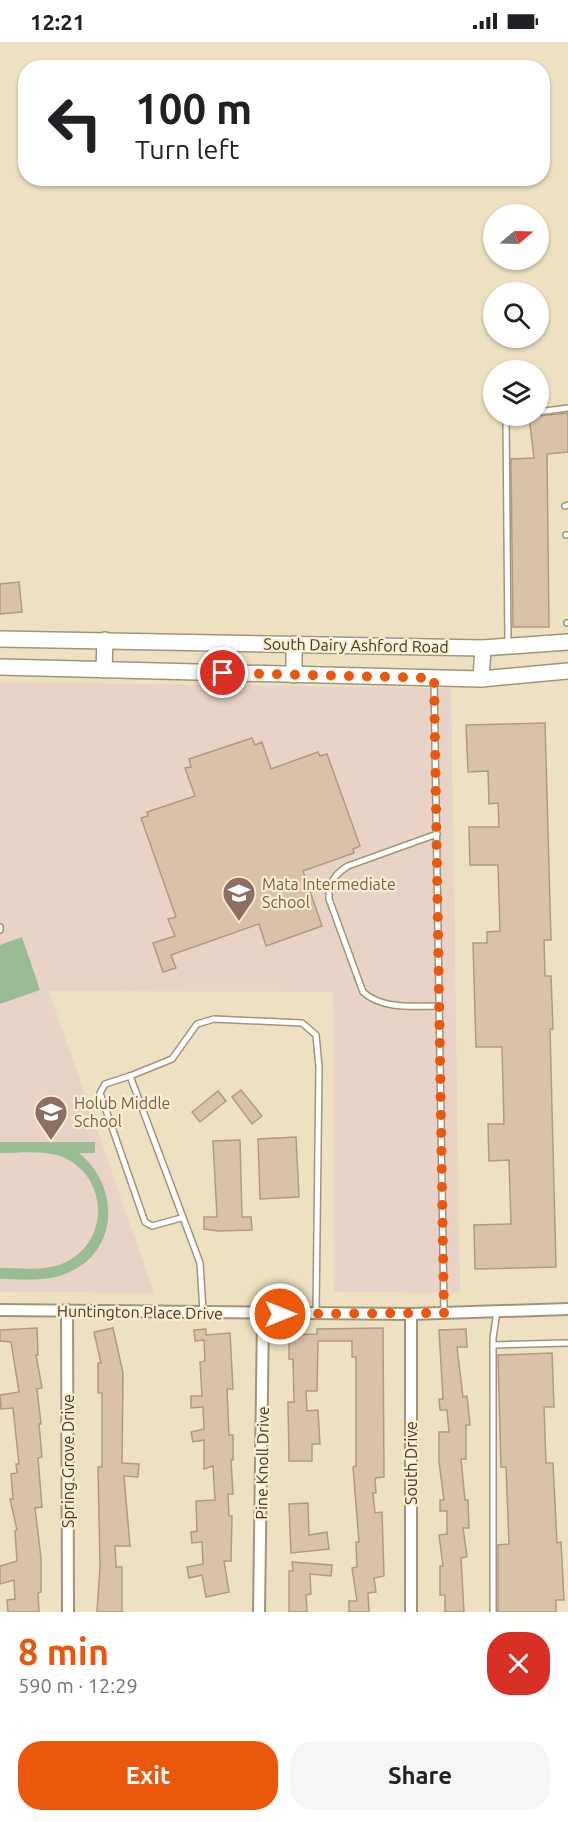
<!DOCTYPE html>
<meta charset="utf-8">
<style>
body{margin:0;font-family:Ubuntu,sans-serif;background:#f6f6f6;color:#202124;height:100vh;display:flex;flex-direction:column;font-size:22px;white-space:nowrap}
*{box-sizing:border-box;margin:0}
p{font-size:20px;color:#757577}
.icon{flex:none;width:33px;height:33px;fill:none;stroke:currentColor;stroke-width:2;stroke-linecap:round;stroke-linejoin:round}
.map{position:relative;height:1570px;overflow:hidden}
.sheet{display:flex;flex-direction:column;background:#fff;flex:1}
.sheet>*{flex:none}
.top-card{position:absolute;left:18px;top:18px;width:532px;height:126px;border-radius:24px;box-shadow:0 2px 4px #0004;background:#fff;color:#202124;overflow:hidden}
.needle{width:39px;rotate:71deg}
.buttons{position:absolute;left:483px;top:162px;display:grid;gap:12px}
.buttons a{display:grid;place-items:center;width:66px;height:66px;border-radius:50%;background:#fff;box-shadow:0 2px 4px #0004;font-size:30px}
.pin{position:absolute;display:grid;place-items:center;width:51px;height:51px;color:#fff;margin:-26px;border:3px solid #fff;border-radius:50%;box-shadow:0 2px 6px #0007}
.me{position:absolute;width:66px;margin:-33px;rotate:90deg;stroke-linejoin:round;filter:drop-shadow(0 0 4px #0008)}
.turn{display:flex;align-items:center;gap:21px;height:126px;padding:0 18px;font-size:27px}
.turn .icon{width:78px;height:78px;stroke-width:2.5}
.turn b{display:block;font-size:42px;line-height:51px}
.round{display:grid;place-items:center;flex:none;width:63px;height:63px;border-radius:24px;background:#f6f6f6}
.summary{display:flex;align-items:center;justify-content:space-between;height:102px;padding:0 18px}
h1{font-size:36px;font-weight:600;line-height:45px;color:#ea580c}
.button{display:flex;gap:12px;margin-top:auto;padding:12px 18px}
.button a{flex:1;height:69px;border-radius:24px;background:#ea580c;color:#fff;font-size:24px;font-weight:600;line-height:69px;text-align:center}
.button a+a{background:#f6f6f6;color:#202124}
.status{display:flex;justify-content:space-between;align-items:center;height:42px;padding:0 30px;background:#fff;direction:ltr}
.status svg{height:16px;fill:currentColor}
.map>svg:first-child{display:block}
</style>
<div class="status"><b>12:21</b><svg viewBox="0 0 49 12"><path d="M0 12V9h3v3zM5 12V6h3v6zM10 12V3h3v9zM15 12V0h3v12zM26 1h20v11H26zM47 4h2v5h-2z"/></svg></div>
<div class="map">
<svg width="568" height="1570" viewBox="0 0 568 1570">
<rect width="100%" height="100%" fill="#eee1c1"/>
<polygon fill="#e9d3c6" points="0,640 451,646 460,1251 334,1250 333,950 49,949 154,1251 0,1250"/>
<g fill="#9abc94">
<polygon points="22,895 40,948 0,962 0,903"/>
<path d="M0 1100H95V1111H79C121 1145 119 1212 65 1232 45 1240 21 1237 0 1237V1226C22 1226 48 1230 68 1219 112 1196 106 1130 60 1114 41 1108 19 1111 0 1111Z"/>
</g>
<g fill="#dac2a8" stroke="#b19a82" stroke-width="1.5">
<polygon points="568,371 568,410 547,412 549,585 513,585 511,417 534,416 529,375"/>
<polygon points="19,540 22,570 0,572 0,542"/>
<polygon points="545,681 551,898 544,898 545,934 551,934 553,987 550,987 556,1225 475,1227 474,1183 511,1182 509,1118 489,1119 488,1082 504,1082 502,1005 476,1005 473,901 487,901 487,890 500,889 498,823 470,823 469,785 499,785 498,761 489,762 488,729 468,730 466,683"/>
<polygon points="252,696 255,703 262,700 271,727 318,710 320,714 327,712 360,804 353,807 354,811 303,829 322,884 266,904 259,882 171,913 176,926 163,930 153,901 175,894 168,877 176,875 141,776 148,774 147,770 195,754 185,726 191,725 189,717"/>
<polygon points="241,1048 262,1074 252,1082 232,1055"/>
<polygon points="218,1049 226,1059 200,1080 192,1070"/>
<polygon points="296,1095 299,1155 260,1157 258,1097"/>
<polygon points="240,1098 242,1175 251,1175 252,1188 218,1189 204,1187 204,1175 217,1175 213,1099"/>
<polygon points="37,1286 38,1313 36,1313 42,1346 37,1347 41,1382 39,1382 42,1415 38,1416 42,1465 35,1466 41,1516 41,1550 38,1551 39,1570 8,1570 7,1558 15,1557 14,1538 0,1542 0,1524 17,1519 15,1489 17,1488 10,1457 13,1457 11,1432 17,1431 16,1422 19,1422 13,1366 1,1367 0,1353 19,1350 11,1300 0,1299 0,1288"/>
<polygon points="113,1286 123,1331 122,1421 139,1422 138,1435 124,1434 130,1504 115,1504 116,1525 122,1525 122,1570 97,1570 100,1524 98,1425 102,1425 102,1351 98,1351 98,1321 101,1321 94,1290"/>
<polygon points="383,1286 384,1435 375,1436 376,1451 373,1451 375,1471 382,1470 384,1534 374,1536 376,1550 368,1551 369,1570 349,1570 349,1559 357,1559 352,1526 357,1525 356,1500 359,1500 353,1425 356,1424 356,1315 352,1315 352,1299 318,1299 317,1349 306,1349 307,1369 318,1368 320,1402 312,1402 312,1419 289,1419 288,1360 294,1360 293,1317 289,1317 289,1293 317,1292 317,1287"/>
<polygon points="206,1287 206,1293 230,1291 233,1347 227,1347 229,1393 233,1393 233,1418 231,1418 233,1452 228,1452 229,1474 232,1474 231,1519 224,1519 229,1550 206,1555 202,1533 189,1536 187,1525 203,1522 202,1500 192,1501 191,1490 197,1489 196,1459 215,1458 213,1424 204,1427 204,1398 193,1400 191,1390 204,1387 203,1365 191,1366 191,1354 202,1354 200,1320 205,1319 204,1298 195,1299 194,1288"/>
<polygon points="466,1287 467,1305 457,1305 463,1355 467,1354 470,1383 466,1383 466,1417 461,1417 465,1458 468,1458 469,1486 463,1486 467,1515 461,1516 464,1570 445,1570 445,1553 440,1553 440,1524 443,1524 439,1493 447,1492 447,1469 440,1469 440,1458 444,1458 439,1420 439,1390 449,1390 447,1368 440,1368 439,1357 443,1357 439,1288"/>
<polygon points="552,1311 554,1365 544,1365 546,1421 553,1421 557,1501 561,1500 564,1558 556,1558 556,1570 498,1570 498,1503 509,1502 506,1425 501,1425 498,1313"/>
<polygon points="308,1461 309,1493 327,1490 329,1507 291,1511 289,1462"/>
<polygon points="292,1520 332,1523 331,1534 310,1532 311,1552 306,1553 307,1570 289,1570 289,1529 293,1529"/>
</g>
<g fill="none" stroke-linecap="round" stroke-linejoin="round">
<defs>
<g id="service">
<polyline points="538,370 568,366"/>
<polyline points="506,374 508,603"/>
<polyline points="565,464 568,463"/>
<polyline points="566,493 568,493"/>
<polyline points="567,581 568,581"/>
<polyline points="434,637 444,1271"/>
<path d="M437 792 348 824C335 832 328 841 329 857L363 950C383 968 414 964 439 964"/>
<polyline points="0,885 0,888"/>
<polyline points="130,1034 105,1042 100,1051 145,1180 152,1184 181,1176"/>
<polyline points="203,1270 200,1221 130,1034 172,1017 197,982 214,977 302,981 316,993 319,1025 316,1270"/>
<polyline points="493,1303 568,1301"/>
<polyline points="493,1570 493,1296 497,1269"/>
</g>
<g id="minor">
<polyline points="0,1268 411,1272 568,1267"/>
<polyline points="67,1268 68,1570"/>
<polyline points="411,1272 411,1570"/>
<polyline points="259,1570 263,1272"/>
</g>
<g id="secondary">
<polyline points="0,597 483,606 568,600"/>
<polyline points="294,602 294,633"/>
<polyline points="0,625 481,637 568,629"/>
<polyline points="104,628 105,598"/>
<polyline points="481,637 483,606"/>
</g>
</defs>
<use href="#service" stroke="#a19577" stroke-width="8"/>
<use href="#minor" stroke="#a19577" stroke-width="14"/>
<use href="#secondary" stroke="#a19577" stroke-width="18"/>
<use href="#service" stroke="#fff" stroke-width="5"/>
<use href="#minor" stroke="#fff" stroke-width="10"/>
<use href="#secondary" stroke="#fff" stroke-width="15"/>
</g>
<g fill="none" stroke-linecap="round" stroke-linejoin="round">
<polyline stroke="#ea580c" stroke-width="10" stroke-dasharray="0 18" points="223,631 434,636 444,1271 280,1272"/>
</g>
<defs>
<symbol id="school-pin" viewBox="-11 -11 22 30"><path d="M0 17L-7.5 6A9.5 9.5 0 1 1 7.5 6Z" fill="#8d6e63" stroke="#fbeece"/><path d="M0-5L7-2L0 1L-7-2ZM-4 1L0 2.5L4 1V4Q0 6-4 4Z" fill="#fff"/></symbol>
</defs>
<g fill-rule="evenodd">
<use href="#school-pin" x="220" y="832" width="38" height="52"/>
<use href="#school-pin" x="32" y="1051" width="38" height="52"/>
</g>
<g text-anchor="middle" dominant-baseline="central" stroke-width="4.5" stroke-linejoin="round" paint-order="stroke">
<g font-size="16" fill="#3e392c" stroke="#fbeece">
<text transform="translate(356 603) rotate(1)">South Dairy Ashford Road</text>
<text transform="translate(140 1270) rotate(1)">Huntington Place Drive</text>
<text transform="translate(68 1419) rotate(-90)">Spring Grove Drive</text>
<text transform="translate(262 1421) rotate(-89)">Pine Knoll Drive</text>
<text transform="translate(411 1421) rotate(-90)">South Drive</text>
</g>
<g font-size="16" fill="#785e54" stroke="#fbeece" text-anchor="start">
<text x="262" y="842">Mata Intermediate<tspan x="262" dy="18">School</tspan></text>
<text x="74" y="1061">Holub Middle<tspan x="74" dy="18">School</tspan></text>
</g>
</g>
</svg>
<div class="buttons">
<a><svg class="needle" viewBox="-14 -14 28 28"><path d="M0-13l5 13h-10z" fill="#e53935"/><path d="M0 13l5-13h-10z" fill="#757577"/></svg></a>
<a><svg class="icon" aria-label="search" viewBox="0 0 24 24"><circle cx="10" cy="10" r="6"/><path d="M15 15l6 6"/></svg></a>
<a><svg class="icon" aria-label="layers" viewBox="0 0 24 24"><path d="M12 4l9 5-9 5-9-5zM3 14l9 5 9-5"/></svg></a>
</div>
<div class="pin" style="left:223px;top:631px;background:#d93025"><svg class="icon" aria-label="arrive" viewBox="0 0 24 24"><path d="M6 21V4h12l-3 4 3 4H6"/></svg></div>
<svg class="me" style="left:280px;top:1272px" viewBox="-20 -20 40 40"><circle r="17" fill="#ea580c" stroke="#fff" stroke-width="3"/><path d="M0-11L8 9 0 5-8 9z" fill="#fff"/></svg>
<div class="top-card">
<div class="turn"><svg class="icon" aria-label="left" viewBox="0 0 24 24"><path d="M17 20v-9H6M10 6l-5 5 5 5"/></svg><div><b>100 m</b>Turn left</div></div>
</div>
</div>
<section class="sheet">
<div class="summary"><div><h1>8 min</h1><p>590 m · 12:29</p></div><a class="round" style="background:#d93025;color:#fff"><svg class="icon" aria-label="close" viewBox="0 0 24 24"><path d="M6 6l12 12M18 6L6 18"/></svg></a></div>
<div class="button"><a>Exit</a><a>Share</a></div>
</section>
